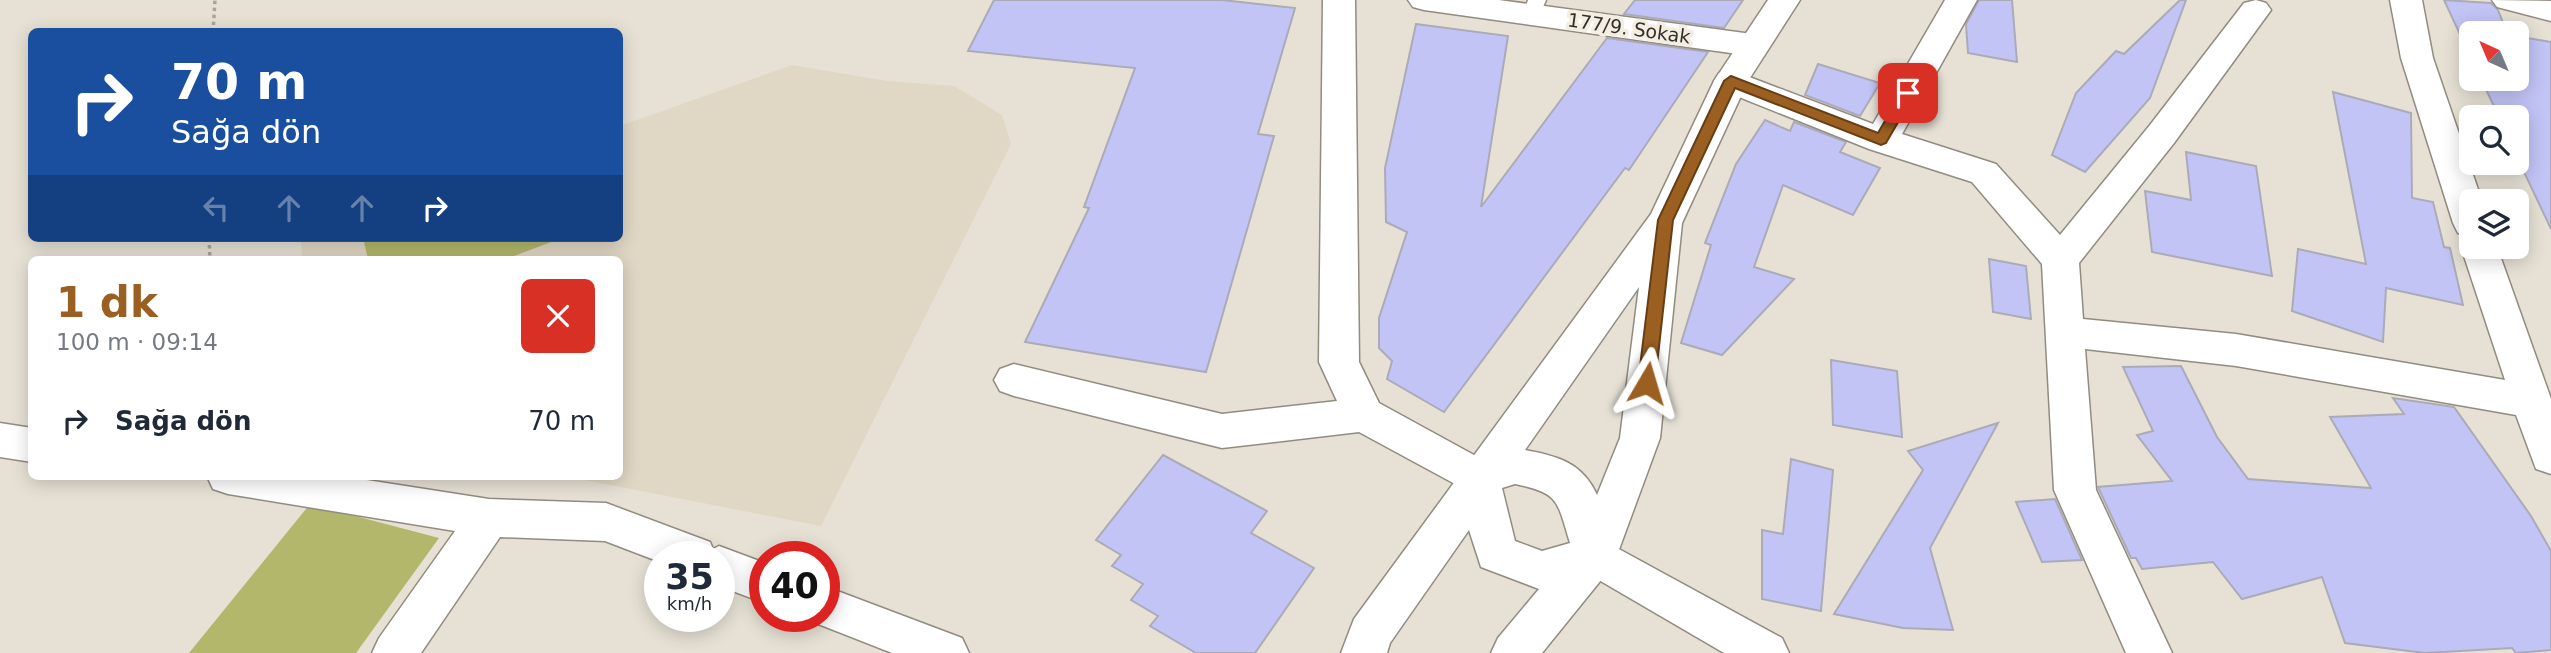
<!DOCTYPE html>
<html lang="tr">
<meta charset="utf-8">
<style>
body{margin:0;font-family:"DejaVu Sans",sans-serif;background:#f6f6f7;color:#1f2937;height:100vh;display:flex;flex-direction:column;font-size:26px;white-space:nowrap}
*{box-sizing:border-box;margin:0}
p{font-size:23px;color:#747a83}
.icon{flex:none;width:38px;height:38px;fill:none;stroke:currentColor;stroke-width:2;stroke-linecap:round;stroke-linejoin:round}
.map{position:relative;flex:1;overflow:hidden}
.panel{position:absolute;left:28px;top:256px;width:595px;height:224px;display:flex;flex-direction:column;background:#fff;border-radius:10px;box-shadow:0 4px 18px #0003}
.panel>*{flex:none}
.hud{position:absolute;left:28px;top:28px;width:595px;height:214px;border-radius:10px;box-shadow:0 4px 18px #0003;background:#1a4fa0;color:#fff;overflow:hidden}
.needle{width:46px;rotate:316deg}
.controls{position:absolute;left:2459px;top:21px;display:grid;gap:14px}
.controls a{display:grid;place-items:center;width:70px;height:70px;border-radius:10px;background:#fff;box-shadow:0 4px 18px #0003;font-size:35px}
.speed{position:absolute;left:644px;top:541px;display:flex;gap:14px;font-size:35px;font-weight:700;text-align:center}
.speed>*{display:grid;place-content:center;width:91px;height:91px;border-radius:50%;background:#fff;box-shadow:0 4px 18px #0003;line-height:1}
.speed small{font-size:18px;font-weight:400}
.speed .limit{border:10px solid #d22;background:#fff;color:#111}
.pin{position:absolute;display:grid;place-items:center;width:60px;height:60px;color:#fff;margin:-30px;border-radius:14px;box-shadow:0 4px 10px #0006}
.me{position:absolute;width:77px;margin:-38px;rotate:7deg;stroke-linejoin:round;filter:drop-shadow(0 0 5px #0008)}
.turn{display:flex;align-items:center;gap:24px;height:147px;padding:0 28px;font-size:32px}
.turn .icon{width:91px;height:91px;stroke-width:2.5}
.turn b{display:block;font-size:49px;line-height:60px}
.lanes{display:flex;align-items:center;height:66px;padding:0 28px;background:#0003;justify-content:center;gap:35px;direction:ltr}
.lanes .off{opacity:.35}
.round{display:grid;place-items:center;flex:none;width:74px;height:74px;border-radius:10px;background:#f6f6f7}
.headline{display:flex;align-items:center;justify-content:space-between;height:119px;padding:0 28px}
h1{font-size:42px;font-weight:800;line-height:52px;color:#9b6021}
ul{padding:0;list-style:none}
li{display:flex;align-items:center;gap:21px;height:91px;padding:0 28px}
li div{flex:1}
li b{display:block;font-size:26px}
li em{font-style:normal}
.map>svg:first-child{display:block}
</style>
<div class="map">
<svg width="2551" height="653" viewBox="0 0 2551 653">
<rect width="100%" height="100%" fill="#e7e1d5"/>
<polygon fill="#e0d7c4" points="792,65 887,81 954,86 1002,115 1011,144 821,526 564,476 620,476 620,259 302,259 301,238 620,238 620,126"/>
<g fill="#b3b76b">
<polygon points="363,238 562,238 506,259 368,259"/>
<polygon points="310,504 439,538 356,653 189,653"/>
</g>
<g fill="#c2c4f6" stroke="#ababb8" stroke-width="2">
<polygon points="994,0 1222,0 1295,8 1258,134 1274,136 1206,372 1025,342 1089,208 1084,207 1135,68 968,51"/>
<polygon points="1635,0 1743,0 1724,28 1624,14"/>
<polygon points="1979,0 2012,0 2017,62 1968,53 1966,24"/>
<polygon points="2180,0 2186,0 2150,98 2085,172 2052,155 2076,93 2116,51 2124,54"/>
<polygon points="2444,0 2491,3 2498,10 2507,33 2471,33 2471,58"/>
<polygon points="1416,24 1508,36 1481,207 1607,38 1708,52 1629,170 1625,168 1444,412 1387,379 1392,361 1379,348 1379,318 1407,232 1386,222 1385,168"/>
<polygon points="2516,36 2551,42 2551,229 2516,155 2516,117 2499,117 2481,79 2516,79"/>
<polygon points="1818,64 1880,83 1860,116 1805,95"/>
<polygon points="2333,92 2411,113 2412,198 2433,202 2444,247 2450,248 2463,305 2386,288 2383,342 2292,311 2298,249 2366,264"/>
<polygon points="1765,120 1790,131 1794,122 1846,142 1840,152 1880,168 1853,215 1783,185 1754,267 1794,279 1722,355 1681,343 1711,245 1705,243 1736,164"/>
<polygon points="2186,152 2256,166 2272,276 2152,252 2145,191 2191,200"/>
<polygon points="1989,259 2026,266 2031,319 1993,312"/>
<polygon points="1831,360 1897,371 1902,437 1833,425"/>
<polygon points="2181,366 2217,437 2248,479 2371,488 2330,417 2404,414 2393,398 2454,407 2531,516 2551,551 2551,650 2516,653 2512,648 2425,653 2345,643 2322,577 2242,599 2213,562 2142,569 2136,558 2131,558 2098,487 2172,481 2137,435 2153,431 2123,367"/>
<polygon points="1998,423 1930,548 1953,630 1903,628 1834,614 1923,470 1908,451"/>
<polygon points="1163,455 1267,511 1251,533 1314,568 1255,653 1196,653 1150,626 1158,616 1131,600 1143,584 1112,566 1121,555 1096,540"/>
<polygon points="1791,459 1833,470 1821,611 1762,599 1762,530 1783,534"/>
<polygon points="2055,499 2082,560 2042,562 2016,502"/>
</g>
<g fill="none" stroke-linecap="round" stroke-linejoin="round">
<defs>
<polygon id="service" points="1528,0 1546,0 1538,19 1532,21 1523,15"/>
<g id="minor">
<polygon points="1323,0 1355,0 1359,362 1379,403 1494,466 1500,479 1494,492 1479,497 1359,432 1222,448 1014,396 1000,391 994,380 1000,369 1014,364 1222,414 1337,401 1319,362"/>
<polygon points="1408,0 1499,0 1752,34 1763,37 1768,45 1763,53 1752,56 1424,10 1413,7"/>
<polygon points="1945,0 1977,0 1902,134 1996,164 2060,235 2150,125 2244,3 2256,0 2266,3 2271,10 2174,143 2079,263 2083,319 2236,334 2505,380 2461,247 2470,236 2458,233 2453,223 2401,58 2390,0 2422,0 2433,58 2482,201 2471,201 2471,247 2497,247 2551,399 2551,474 2536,469 2516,415 2236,366 2085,349 2096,490 2172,653 2126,653 2054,490 2042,264 1972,182 1869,149 1719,89 1714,81 1719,73 1731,70 1873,124"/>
<polygon points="2492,0 2551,1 2551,21 2497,7"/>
<polygon points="0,423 32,428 32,462 0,457"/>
<polygon points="207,476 341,476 489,499 606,503 710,542 713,549 719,546 765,563 765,603 719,586 719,556 660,556 660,562 605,541 500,537 421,653 372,653 379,638 455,531 228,494 213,489"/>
<polygon points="1595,536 1782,638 1789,653 1724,653 1580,569 1573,555 1580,541"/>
<polygon points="824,586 962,638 969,653 892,653 808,620 806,616 824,616"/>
</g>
<path id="tertiary" d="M1768 0H1800L1748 81 1682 223 1660 438 1617 555 1610 569 1542 653H1491L1498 638 1539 589 1481 567 1469 530 1390 643 1387 653H1341L1354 619 1651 214 1714 81ZM1639 287 1620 438 1597 495C1582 462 1557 456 1525 450ZM1515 484C1560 493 1557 501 1570 543L1542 551 1515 541 1502 488Z"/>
</defs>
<use href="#service" stroke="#918b80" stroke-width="3"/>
<use href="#minor" stroke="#918b80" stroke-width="3"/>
<use href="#tertiary" stroke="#918b80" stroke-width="3"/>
<g stroke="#aaa59c" stroke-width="3.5" stroke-dasharray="3.5 3.5" stroke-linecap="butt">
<polyline points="213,32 215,0"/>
<polyline points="209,238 210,259"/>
</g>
<use href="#service" fill="#fff" fill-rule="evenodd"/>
<use href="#minor" fill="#fff" fill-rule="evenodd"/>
<use href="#tertiary" fill="#fff" fill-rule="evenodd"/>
</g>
<polygon fill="#9b6021" stroke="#653e15" stroke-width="2" points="1731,76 1878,133 1903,90 1908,89 1915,93 1886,143 1881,145 1735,88 1673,220 1655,383 1647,390 1638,383 1658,220 1724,81"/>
<g text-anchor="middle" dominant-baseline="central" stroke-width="7" stroke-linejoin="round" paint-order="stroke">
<g font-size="19" fill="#312f2a" stroke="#f4eee2">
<text transform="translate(1629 28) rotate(8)">177/9. Sokak</text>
</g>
</g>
</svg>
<div class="controls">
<a><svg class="needle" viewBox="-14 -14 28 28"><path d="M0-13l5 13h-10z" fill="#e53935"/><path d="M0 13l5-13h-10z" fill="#747a83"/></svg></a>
<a><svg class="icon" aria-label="search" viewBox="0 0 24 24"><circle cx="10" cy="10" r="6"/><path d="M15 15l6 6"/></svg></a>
<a><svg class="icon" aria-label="layers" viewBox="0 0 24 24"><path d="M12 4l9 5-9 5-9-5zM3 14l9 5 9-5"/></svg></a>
</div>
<div class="speed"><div>35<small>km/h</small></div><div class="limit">40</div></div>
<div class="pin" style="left:1908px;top:93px;background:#d93025"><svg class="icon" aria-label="arrive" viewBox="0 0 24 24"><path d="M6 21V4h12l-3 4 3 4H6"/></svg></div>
<svg class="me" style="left:1647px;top:383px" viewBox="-20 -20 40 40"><path d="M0-17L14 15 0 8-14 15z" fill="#9b6021" stroke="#fff" stroke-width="4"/></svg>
<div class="hud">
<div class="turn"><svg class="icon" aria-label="right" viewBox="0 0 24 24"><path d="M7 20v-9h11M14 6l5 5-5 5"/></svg><div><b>70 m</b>Sağa dön</div></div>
<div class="lanes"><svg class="icon off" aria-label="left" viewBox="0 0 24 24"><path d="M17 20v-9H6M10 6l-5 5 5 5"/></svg><svg class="icon off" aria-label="ahead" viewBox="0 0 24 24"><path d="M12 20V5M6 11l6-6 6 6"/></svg><svg class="icon off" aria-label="ahead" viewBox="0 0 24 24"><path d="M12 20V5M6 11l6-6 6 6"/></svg><svg class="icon" aria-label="right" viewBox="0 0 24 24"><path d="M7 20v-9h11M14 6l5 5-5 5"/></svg></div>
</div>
<section class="panel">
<div class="headline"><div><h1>1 dk</h1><p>100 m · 09:14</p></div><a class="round" style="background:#d93025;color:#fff"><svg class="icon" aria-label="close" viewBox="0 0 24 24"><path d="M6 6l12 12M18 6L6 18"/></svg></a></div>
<ul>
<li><svg class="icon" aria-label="right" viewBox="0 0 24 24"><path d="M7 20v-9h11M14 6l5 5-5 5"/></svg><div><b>Sağa dön</b></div><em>70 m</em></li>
</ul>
</section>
</div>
